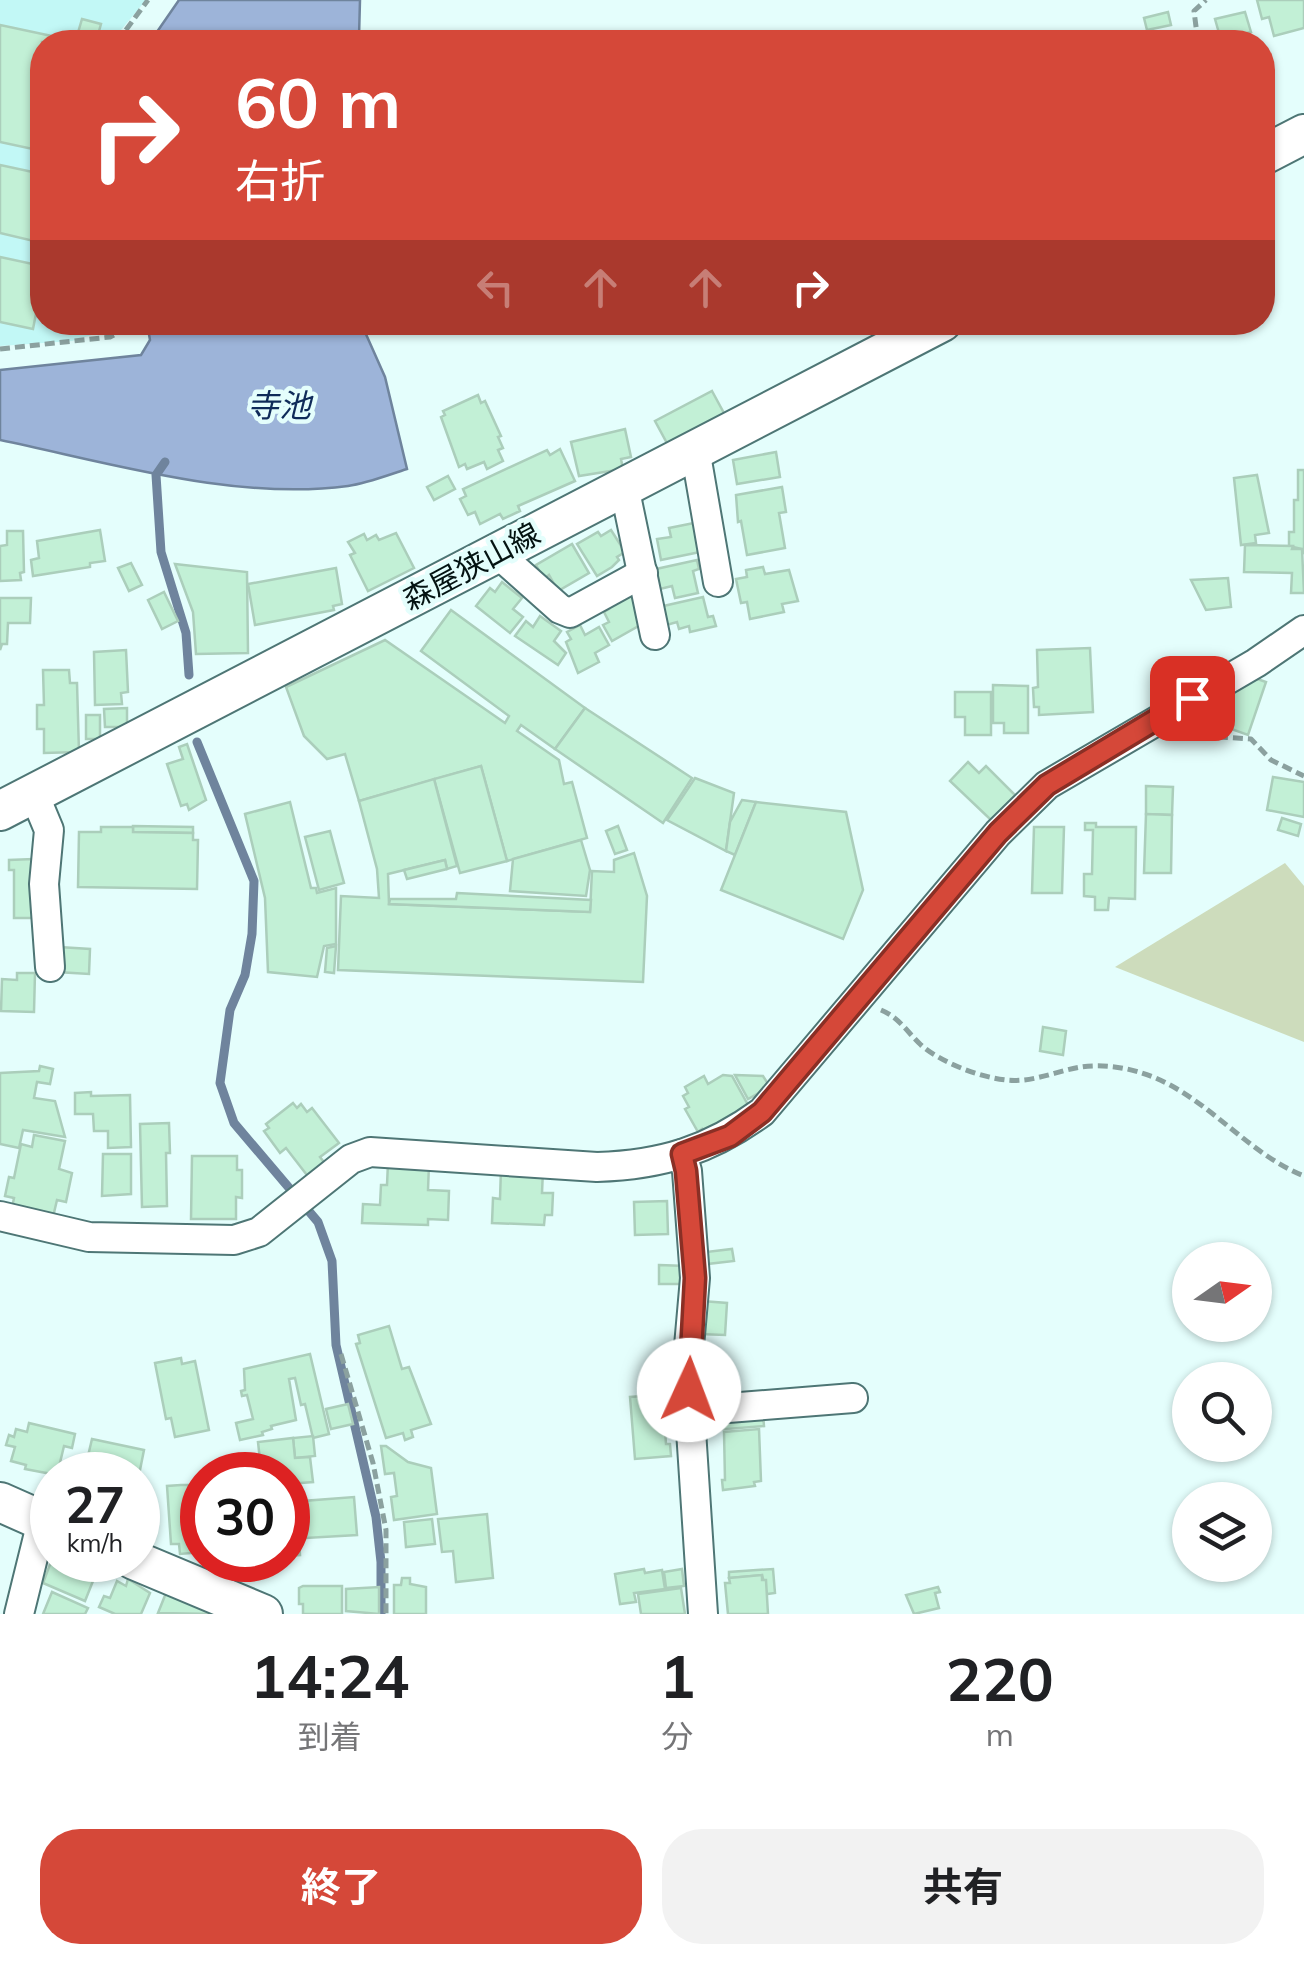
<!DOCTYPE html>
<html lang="ja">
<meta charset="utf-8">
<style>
body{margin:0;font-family:Mulish,"Noto Sans JP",sans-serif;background:#f2f2f2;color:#202124;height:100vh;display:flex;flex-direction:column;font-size:38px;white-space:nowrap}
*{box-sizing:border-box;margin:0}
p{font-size:32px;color:#757577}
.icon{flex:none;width:55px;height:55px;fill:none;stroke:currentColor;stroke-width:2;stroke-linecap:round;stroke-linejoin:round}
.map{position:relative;height:1614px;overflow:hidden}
.details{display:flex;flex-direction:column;background:#fff;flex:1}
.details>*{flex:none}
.banner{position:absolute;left:30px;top:30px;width:1245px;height:305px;border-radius:40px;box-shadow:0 2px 8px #0004;background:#d54839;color:#fff;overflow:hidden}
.needle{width:65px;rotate:76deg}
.buttons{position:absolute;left:1172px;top:1242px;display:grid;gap:20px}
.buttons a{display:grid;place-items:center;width:100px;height:100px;border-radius:50%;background:#fff;box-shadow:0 2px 8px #0004;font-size:50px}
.speed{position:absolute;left:30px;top:1452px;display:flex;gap:20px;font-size:50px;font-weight:700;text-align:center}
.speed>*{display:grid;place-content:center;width:130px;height:130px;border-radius:50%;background:#fff;box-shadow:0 2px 8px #0004;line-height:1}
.speed small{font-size:25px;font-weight:400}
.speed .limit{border:15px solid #d22;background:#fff;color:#111}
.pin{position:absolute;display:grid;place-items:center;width:85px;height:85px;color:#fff;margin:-42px;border-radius:20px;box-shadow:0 5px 15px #0006}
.me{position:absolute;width:110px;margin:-55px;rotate:2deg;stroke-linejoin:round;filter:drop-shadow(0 0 8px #0008)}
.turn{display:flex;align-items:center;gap:35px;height:210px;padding:0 40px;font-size:45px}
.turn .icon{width:130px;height:130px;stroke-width:2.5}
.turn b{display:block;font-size:70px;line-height:85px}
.lanes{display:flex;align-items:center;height:95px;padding:0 40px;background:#0003;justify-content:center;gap:50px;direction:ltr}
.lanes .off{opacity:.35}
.eta{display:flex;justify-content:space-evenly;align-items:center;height:170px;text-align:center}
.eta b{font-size:60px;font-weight:700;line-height:70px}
.cta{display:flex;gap:20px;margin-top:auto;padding:20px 40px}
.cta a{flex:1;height:115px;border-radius:40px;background:#d54839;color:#fff;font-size:40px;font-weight:700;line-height:115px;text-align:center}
.cta a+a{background:#f2f2f2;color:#202124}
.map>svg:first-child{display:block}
</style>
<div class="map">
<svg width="1304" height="1614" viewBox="0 0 1304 1614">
<rect width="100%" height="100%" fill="#e4fefc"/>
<polygon fill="#c2f8f6" points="0,0 146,0 111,42 42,42 42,322 117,323 105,331 72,341 0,346"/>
<polygon fill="#cddcbc" points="1285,863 1304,886 1304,1042 1115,967"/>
<g fill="#9db4d9" stroke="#6f849d" stroke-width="2.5">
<polygon points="179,0 360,0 359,37 354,42 150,42"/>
<path d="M147 323H361L385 377 407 469C388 475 368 483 348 486 235 501 111 463 0 440V370L141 355 150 340Z"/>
</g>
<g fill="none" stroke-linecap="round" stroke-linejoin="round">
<g stroke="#6f849d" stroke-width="9">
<polyline points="165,462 156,475 161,552 186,633 189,675"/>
<polyline points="197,742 254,881 252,934 245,975 230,1010 220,1083 234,1123 318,1222 332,1261 336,1345 376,1517 381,1562 381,1614"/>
</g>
</g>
<g fill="#c2f0d6" stroke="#abcebb" stroke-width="2.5">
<polygon points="1257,0 1304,0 1304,28 1274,36 1269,17 1262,19"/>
<polygon points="1168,12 1171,25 1147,30 1144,18"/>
<polygon points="1245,12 1251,32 1221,40 1215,19"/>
<polygon points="82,19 101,24 96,42 81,42 82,37 77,36"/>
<polygon points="0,25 80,42 42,42 42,151 0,142"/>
<polygon points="0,165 42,174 42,243 0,233"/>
<polygon points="0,257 42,266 42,299 39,298 33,329 0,322"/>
<polygon points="712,391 725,415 668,445 655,421"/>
<polygon points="478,395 481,403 485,401 501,436 498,437 503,448 498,450 503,461 487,469 484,462 467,469 465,464 459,467 441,417 445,415 443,411"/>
<polygon points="625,429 631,457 621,459 623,469 579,476 571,442"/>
<polygon points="560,449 575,481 518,506 520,511 503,519 500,514 480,524 475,512 468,515 460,499 466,496 463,489 547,450 550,455"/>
<polygon points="776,452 780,477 737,484 733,460"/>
<polygon points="1298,470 1304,470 1304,554 1302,549 1289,546 1289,532 1294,532 1294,500 1298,500"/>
<polygon points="1257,475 1269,533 1255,535 1256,543 1241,545 1234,478"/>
<polygon points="448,476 455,489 434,500 427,487"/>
<polygon points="782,487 786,512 779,513 785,548 747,555 741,521 738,522 736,495"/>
<polygon points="694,523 700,552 661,560 657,539 671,537 669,528"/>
<polygon points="100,530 105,561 90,563 90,567 33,576 31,560 39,558 37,541"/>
<polygon points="611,530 625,552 617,557 619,560 612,567 597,576 577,544 598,532 601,536"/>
<polygon points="7,531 23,531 24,572 20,573 21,580 0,581 0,546 7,545"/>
<polygon points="396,533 414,568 368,591 350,555 355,553 348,542 364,534 367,540 376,535 379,540"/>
<polygon points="572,544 589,573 558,591 549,575 544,579 536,565"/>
<polygon points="1245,545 1293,546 1292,549 1302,549 1304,593 1291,593 1292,573 1244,572"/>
<polygon points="697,560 699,569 693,571 698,593 675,598 672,586 660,589 656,569"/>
<polygon points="131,563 142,585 129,591 118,568"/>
<polygon points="175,564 247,572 248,653 196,654 193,612"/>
<polygon points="763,567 765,574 789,570 798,601 782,604 784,612 750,619 747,602 741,603 736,579 747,577 746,570"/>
<polygon points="336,568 342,604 333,606 334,610 255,625 248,584"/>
<polygon points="1228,578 1231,607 1206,610 1191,580"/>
<polygon points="502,582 522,598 513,609 523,617 510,633 476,606 490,588 495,592"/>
<polygon points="164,592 178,621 162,629 148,600"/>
<polygon points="631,592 638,604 640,611 636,614 642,624 612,641 603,625 609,622 604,612 609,609 607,605"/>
<polygon points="703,597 708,617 713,616 716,626 690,632 689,626 679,629 677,622 663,626 659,607"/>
<polygon points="0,598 31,598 30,623 8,623 7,644 2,644 0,650"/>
<polygon points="451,610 585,708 555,749 521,725 517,731 559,760 564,784 572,782 587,838 507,861 481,766 359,801 345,754 327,759 304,736 286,687 385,640 505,723 509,716 421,651"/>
<polygon points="540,616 561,631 554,641 566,653 558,665 515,636 526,621 533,627"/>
<polygon points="580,625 585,635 599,627 609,645 595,653 599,662 578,673 566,642 571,639 567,632"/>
<polygon points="1090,648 1093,712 1039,715 1039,707 1034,707 1033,688 1038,687 1037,650"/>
<polygon points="126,650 128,692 121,693 122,704 95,705 94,652"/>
<polygon points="43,670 69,670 70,683 77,683 79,752 44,753 44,729 37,729 37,705 44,705"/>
<polygon points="1249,676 1266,682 1248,735 1220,725 1233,685"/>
<polygon points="993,685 1028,686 1028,733 1004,733 1004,723 993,723"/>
<polygon points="955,692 991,692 991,735 965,735 965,717 955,717"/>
<polygon points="127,708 127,727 105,727 104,709"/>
<polygon points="585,708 692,778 663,823 555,749"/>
<rect x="86" y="715" width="14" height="24"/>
<polygon points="187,744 206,800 189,810 187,804 181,806 167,764 183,759 179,747"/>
<polygon points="968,762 979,773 986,766 1015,795 991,820 950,781"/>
<polygon points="481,766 507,861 460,873 434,779"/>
<polygon points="1273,777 1304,782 1304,817 1267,810"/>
<polygon points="695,778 734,793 726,851 667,820"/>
<polygon points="434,779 457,866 447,869 445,860 388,874 389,904 590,912 592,871 614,872 614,860 634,853 647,896 643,982 338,970 341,896 379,898 377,869 359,801"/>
<polygon points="1146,786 1173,787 1172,815 1146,814"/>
<polygon points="742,800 756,802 735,855 726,851 730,822"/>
<polygon points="290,802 311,888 316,888 317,893 336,888 336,944 324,946 317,977 268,972 265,898 245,814"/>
<polygon points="756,802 846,812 863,890 843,939 721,890"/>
<polygon points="1146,814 1172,815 1171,873 1144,873"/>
<polygon points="1282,818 1301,824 1298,836 1278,830"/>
<polygon points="1085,823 1096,823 1096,827 1136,827 1135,899 1109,898 1108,910 1095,910 1095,897 1084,896 1084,874 1092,874 1093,830 1085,830"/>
<polygon points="133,826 193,827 193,833 133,832"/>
<polygon points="618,826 627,850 615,854 606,831"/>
<polygon points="101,827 133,827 133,832 193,833 193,840 198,840 197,889 78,887 79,832 101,832"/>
<polygon points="1034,827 1064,827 1062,893 1032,893"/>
<polygon points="330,831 344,883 319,890 305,837"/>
<polygon points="581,840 590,870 586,896 510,891 513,859"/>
<polygon points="33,859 34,918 14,918 14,870 9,870 9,860"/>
<polygon points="445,860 447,869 407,879 404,870"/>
<polygon points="457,893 591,900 590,912 389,904 390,899 456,899"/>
<polygon points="336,946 334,973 325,972 327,948"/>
<polygon points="59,947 90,949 89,974 57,972"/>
<polygon points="17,973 35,973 34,1012 1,1011 2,979 17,980"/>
<polygon points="1043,1027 1066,1031 1063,1055 1040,1051"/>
<polygon points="40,1066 53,1069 50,1084 37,1082 34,1098 55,1101 65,1137 23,1130 19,1148 0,1144 0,1073 39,1071"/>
<polygon points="723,1075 732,1076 748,1105 741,1109 743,1113 705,1135 702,1129 698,1132 685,1109 689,1107 683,1096 688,1093 685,1087 704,1076 708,1084"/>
<polygon points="735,1075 763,1076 770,1087 748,1099"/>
<polygon points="91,1092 91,1096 130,1095 131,1147 108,1148 108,1131 94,1131 93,1114 75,1114 75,1093"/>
<polygon points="293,1103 297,1108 301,1104 307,1112 312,1108 339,1143 320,1157 327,1166 310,1179 286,1148 280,1153 264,1131 269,1128 266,1124"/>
<polygon points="169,1123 170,1153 166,1153 167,1206 142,1207 140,1124"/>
<polygon points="34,1135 65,1141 59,1169 72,1173 66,1202 57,1200 53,1217 12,1208 14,1198 5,1196 9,1177 14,1178 21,1144 32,1147"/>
<polygon points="103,1154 131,1154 131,1194 102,1196"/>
<polygon points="192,1156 237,1156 237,1170 242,1170 242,1198 236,1197 236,1219 191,1219"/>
<polygon points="388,1163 429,1164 428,1190 449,1191 448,1220 428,1219 428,1225 362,1223 363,1204 380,1205 381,1185 387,1185"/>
<polygon points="501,1168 543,1170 542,1193 553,1193 552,1215 545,1215 544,1225 492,1223 493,1198 500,1199"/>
<polygon points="667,1201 668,1234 635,1235 634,1202"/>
<polygon points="732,1249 734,1261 707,1264 706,1252"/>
<polygon points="659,1265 686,1266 686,1284 659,1284"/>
<polygon points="702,1301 727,1303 725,1335 700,1334"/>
<polygon points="389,1326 402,1369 409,1367 431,1424 411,1430 413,1437 405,1440 403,1433 386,1438 356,1344 360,1343 358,1335"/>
<polygon points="310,1354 329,1434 313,1438 305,1404 301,1405 295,1378 289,1379 296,1420 271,1426 272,1429 262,1432 263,1435 240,1440 236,1423 253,1419 247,1395 242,1396 241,1391 245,1390 244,1369"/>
<polygon points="181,1358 182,1364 195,1361 209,1430 175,1437 171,1418 166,1419 155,1363"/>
<polygon points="658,1395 659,1407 666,1406 667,1415 664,1415 666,1444 670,1444 671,1456 635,1459 630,1397"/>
<polygon points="348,1404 353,1424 331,1429 326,1409"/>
<polygon points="763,1414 764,1426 715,1430 714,1418"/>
<polygon points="29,1423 75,1434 72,1448 64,1446 57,1475 25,1469 26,1465 11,1461 15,1447 6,1445 9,1435 14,1437 16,1429 27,1432"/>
<polygon points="759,1429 761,1481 754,1482 755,1486 723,1490 722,1480 725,1480 724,1432"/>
<polygon points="313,1436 315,1456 295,1458 293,1438"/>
<polygon points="293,1438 295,1458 310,1457 313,1482 288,1484 288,1475 252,1475 250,1460 260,1460 258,1442"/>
<polygon points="92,1439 144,1450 138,1480 138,1475 73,1475 74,1470 84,1473"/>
<polygon points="381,1446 386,1446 408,1462 431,1468 437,1514 394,1520 391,1497 397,1496 394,1473 385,1474"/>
<polygon points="181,1485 202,1485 202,1552 180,1554 179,1544 171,1544 167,1486"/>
<polygon points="354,1497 357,1535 306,1538 303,1501"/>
<polygon points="297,1508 300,1555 288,1556 288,1509"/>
<polygon points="487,1514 493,1578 456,1582 453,1551 442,1552 438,1519"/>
<polygon points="432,1519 435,1544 406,1547 404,1522"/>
<polygon points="52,1559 70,1560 97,1571 85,1601 43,1583"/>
<polygon points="644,1569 645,1573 662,1570 665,1589 634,1593 636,1602 620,1604 615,1574"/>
<polygon points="682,1569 684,1586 666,1588 664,1572"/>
<polygon points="773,1569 775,1593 767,1594 762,1575 729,1578 729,1572"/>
<polygon points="762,1575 762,1580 766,1580 768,1614 728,1614 725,1583 730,1583 729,1578"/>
<polygon points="402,1578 410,1578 410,1584 426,1587 426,1614 394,1614 394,1585 401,1585"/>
<polygon points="128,1579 150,1593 141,1614 115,1614 99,1607 104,1596 110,1598 117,1581 126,1586"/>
<polygon points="303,1586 342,1586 342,1614 303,1614 303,1604 299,1604 299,1588"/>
<polygon points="379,1587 379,1614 346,1611 346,1589"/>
<polygon points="938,1587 940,1592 935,1593 939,1608 914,1614 906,1595"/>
<polygon points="681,1588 685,1614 641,1614 638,1594"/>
<polygon points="52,1592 88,1608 85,1614 43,1614"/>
<polygon points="166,1593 215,1614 158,1613"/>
</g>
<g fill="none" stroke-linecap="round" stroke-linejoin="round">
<defs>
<g id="street">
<polyline points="695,449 718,582"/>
<polyline points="624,486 655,635"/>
<polyline points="497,553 560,609 570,613 643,573"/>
<polyline points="34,794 49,830 44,884 50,967"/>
<polyline points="682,1154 687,1171 695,1278 687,1369 703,1614"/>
<path d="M0 1216 89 1237 234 1240 259 1232 351 1159 370 1152 597 1167C662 1165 710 1150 762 1112L998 833 1047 785 1256 663 1304 630"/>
<polyline points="690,1411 853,1398"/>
<polyline points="19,1614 42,1521"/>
</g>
<g id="secondary">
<polyline points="1262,156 1304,134"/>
<polyline points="0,811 942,322"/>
<polyline points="0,1502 52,1525"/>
<polyline points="134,1560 263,1614"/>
</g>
</defs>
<use href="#street" stroke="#4e7675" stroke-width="32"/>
<use href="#secondary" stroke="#4e7675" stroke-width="42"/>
<g stroke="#8ba19f" stroke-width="5" stroke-dasharray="10 5" stroke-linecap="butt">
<polyline points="117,42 148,0"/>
<polyline points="1198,42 1194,11 1206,0"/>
<polyline points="0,349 110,337 123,330 125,322"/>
<polyline points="1188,735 1251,739 1271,760 1304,776"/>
<path d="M881 1010C900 1018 907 1032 921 1045 942 1063 979 1077 1006 1080 1032 1083 1056 1071 1081 1067 1100 1064 1124 1067 1142 1073 1205 1093 1244 1152 1304 1176"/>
<polyline points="341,1354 373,1463 386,1530 386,1614"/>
</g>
<use href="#street" stroke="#fff" stroke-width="28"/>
<use href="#secondary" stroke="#fff" stroke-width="38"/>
</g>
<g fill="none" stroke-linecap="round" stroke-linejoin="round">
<defs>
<polyline id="route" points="689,1390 695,1278 686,1171 682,1154 730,1136 762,1112 998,833 1047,785 1192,698"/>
</defs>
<use href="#route" stroke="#8a2f25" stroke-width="25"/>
<use href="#route" stroke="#d54839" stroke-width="18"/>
</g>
<g text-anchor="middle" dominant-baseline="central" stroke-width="9" stroke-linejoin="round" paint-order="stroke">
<g font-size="30" fill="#041312" stroke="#e4fefc">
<text transform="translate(471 566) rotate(-28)">森屋狭山線</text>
</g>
<g font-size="32" font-style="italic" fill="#0f2b59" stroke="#e4fefc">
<text x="279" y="405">寺池</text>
</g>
</g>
</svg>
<div class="buttons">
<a><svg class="needle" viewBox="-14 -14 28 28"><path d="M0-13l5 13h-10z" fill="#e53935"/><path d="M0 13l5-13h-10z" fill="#757577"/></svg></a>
<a><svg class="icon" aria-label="search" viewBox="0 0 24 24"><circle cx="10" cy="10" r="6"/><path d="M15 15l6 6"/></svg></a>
<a><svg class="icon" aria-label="layers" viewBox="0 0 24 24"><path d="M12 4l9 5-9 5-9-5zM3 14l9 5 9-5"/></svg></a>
</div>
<div class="speed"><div>27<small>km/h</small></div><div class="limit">30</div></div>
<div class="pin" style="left:1192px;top:698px;background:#d93025"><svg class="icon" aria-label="arrive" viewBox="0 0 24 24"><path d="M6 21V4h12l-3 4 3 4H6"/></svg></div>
<svg class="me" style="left:689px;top:1390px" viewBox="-20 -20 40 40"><circle r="19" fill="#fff"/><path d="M0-13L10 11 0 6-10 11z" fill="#d54839"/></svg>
<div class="banner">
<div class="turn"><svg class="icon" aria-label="right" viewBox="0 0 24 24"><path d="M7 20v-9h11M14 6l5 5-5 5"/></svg><div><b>60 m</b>右折</div></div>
<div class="lanes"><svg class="icon off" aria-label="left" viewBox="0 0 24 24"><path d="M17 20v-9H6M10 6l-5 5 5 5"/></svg><svg class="icon off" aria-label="ahead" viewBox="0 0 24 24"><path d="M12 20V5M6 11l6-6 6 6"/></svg><svg class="icon off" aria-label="ahead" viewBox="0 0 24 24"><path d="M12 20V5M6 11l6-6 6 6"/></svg><svg class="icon" aria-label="right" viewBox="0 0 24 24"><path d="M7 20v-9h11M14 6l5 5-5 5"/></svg></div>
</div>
</div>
<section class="details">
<div class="eta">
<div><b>14:24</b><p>到着</p></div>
<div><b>1</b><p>分</p></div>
<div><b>220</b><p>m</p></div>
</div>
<div class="cta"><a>終了</a><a>共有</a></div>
</section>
